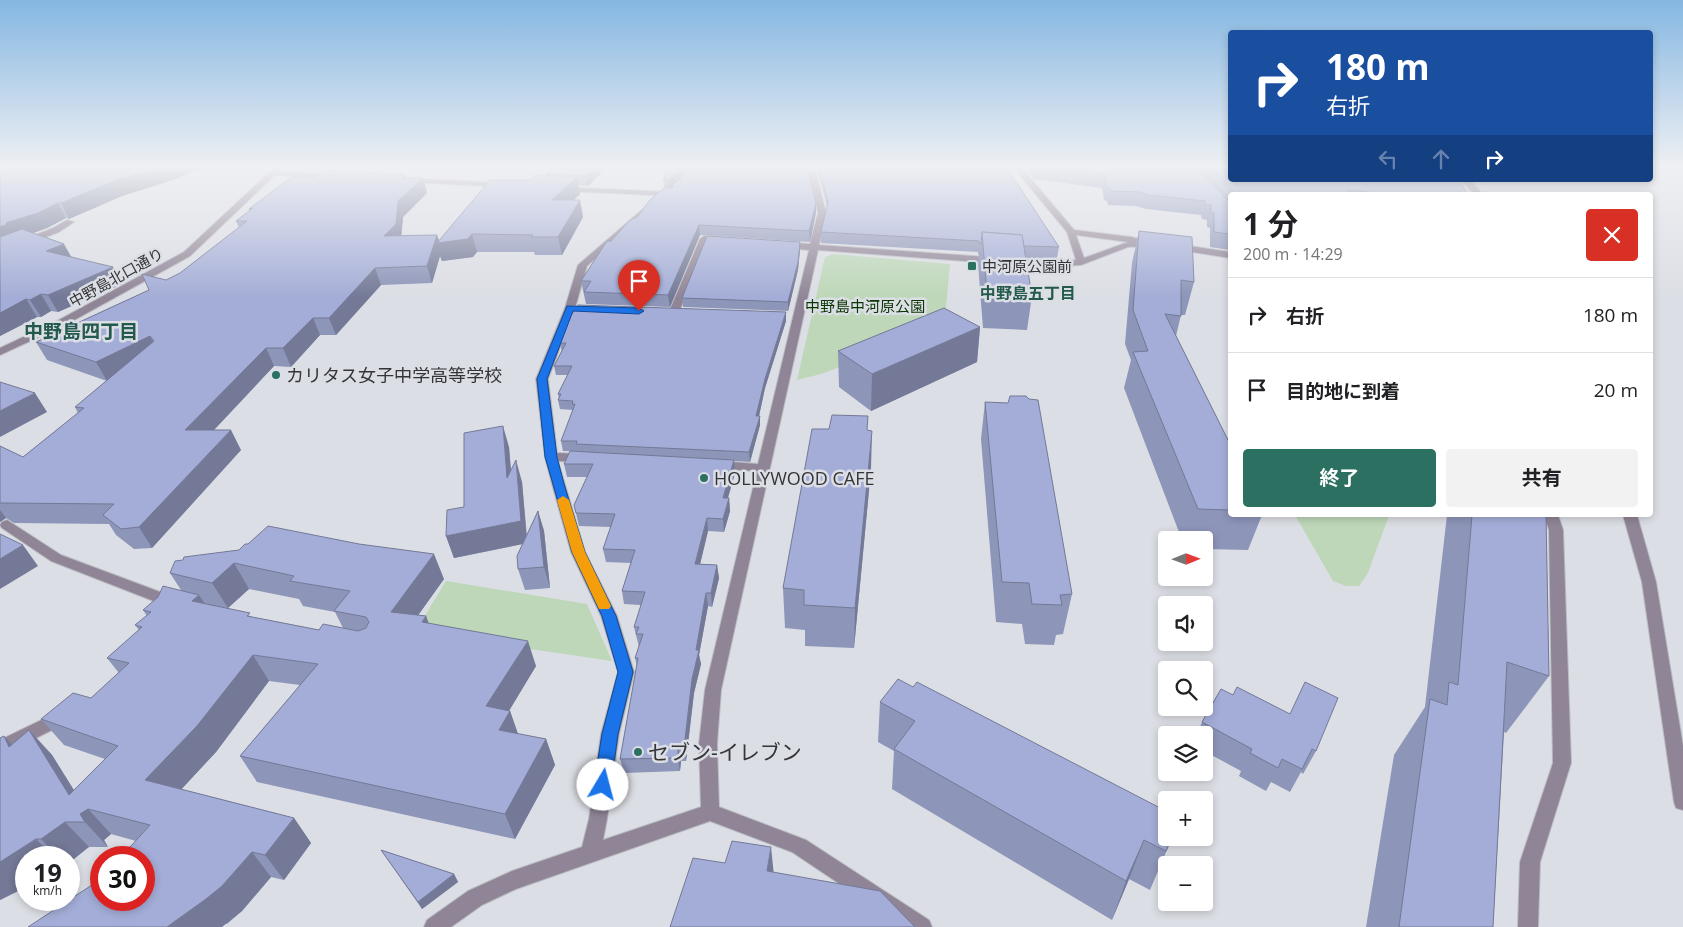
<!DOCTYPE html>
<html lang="ja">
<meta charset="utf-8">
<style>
body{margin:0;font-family:"Open Sans","Noto Sans JP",sans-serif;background:#f2f2f2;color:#202124;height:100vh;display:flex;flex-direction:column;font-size:19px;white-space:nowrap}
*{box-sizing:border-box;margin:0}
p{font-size:16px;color:#757577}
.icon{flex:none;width:28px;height:28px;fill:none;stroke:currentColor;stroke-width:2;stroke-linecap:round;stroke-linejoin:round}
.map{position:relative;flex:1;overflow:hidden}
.sheet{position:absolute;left:1228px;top:192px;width:425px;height:325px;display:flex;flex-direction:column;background:#fff;border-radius:5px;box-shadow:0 2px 8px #0003}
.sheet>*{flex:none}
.top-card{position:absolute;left:1228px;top:30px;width:425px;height:152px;border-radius:5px;box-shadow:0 2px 8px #0003;background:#1a4fa0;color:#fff;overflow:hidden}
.needle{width:32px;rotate:89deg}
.buttons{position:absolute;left:1158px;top:531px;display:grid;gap:10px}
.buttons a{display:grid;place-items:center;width:55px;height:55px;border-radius:5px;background:#fff;box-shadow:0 2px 8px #0003;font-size:25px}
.speed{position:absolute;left:15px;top:846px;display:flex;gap:10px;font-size:25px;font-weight:700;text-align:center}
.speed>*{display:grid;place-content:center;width:65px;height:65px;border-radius:50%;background:#fff;box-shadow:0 2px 8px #0003;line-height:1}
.speed small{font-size:12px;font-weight:400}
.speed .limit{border:8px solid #d22;background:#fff;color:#111}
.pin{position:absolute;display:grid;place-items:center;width:42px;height:42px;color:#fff;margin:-51px -21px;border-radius:50% 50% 50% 0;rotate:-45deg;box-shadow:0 0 5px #0007}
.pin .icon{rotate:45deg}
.me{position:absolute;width:55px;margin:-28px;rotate:8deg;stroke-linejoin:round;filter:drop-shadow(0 0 4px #0008)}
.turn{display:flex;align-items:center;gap:18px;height:105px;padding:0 15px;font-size:22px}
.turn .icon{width:65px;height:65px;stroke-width:2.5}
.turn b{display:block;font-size:35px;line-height:42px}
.lanes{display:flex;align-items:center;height:48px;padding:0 15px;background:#0003;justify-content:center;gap:25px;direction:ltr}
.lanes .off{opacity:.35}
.round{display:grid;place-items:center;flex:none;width:52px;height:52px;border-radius:5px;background:#f2f2f2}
.head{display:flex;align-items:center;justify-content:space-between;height:85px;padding:0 15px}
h1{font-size:30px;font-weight:700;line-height:38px}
.button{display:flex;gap:10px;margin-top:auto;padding:10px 15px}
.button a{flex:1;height:58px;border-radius:5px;background:#2c7062;color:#fff;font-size:20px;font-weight:700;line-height:58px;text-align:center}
.button a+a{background:#f2f2f2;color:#202124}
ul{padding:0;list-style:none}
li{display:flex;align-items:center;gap:15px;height:75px;padding:0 15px;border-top:1px solid #e0e0e0}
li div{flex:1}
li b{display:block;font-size:19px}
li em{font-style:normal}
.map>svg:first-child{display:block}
</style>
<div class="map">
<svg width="1683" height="927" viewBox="0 0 1683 927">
<rect width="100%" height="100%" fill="#dcdee5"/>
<g fill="#bdd7b8">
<polygon points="833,254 950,264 944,328 821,374 797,380 825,257"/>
<polygon points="1295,515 1389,515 1368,573 1359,586 1346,586 1333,581"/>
<polygon points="446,581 587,604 612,661 415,632"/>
</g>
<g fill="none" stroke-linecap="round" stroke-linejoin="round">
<defs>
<g id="minor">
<polygon points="274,168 280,168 279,171 333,174 337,176 333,178 275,175 190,256 67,324 0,355 0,348 59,320 184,252"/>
<path d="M807 168H815L826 213 819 245 1044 261 1076 260 1067 232 1014 168H1022L1074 230 1132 237C1139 240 1150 238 1157 243L1153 246 1128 247 1081 265 1044 267 818 250 721 690 717 744 719 807 806 840 929 920 932 927H904L792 852 710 821 516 889 482 905 451 927H424L427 920 468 891 512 871 582 847 589 819 601 734 618 672 601 616 571 552 552 484 545 457 536 379 565 308 578 265 651 202 655 204 654 206 587 266 575 308 548 379 557 453 583 454 589 458 583 462 558 461 585 552 617 616 634 672 619 734 607 819 603 840 701 807 699 744 705 690 757 471 718 469 712 465 718 461 758 464 809 250 783 248 779 245 783 242 810 244 818 213ZM1076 235 1128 242 1084 258Z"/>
<polygon points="405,178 503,183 507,185 503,187 408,182 405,182"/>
<polygon points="1462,180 1470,180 1483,195 1475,195"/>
<polygon points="560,187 672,192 676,194 672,196 563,191 560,191"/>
<polygon points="67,220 74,222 59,232 0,255 0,249 53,228"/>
<polygon points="704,236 723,238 727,241 723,244 707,242 679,312 677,314 671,314 669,312 700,239"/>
<polygon points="1176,244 1230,252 1230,258 1173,249 1172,247"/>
<polygon points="1544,515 1558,515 1563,530 1571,763 1540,862 1538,927 1518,927 1520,862 1553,763 1549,530"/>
<polygon points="1623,515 1637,515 1656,582 1683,746 1683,810 1676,808 1674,802 1642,582"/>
<polygon points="7,520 61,555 179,599 181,603 179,607 174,608 169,607 51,561 2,528 0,525 2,522"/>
<polygon points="60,711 66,713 68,718 66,723 0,756 0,740"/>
</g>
</defs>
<use href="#minor" stroke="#babcc2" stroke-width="2"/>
<use href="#minor" fill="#908596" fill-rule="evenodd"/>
</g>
<g fill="#8d95b9" fill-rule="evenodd">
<polygon points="0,168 205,168 181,176 182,177 122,196 69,219 66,218 47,228 33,233 71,257 122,284 58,312 51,311 41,317 37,317 0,336"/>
<polygon points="606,168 588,186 578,185 580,194 573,200 583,217 562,255 535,255 534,252 477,252 473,257 442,261 440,256 432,283 381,285 336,335 320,335 291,367 274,366 214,430 241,450 152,548 134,549 116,535 109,524 14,523 6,518 0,522 0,446 23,457 78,413 75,407 107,381 47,360 36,342 149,290 180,273 239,228 236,221 250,211 249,209 315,177 405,175 406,178 423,178 427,193 403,217 401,236 439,240 530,180 546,176 546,174"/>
<path d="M636 168H807L816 213 810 242 700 235 670 307 586 304 581 281 611 241 638 216 664 188 663 180 665 177 663 169ZM690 171H692L675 187H672Z"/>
<polygon points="817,168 1007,168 1059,247 1057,258 1025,258 1032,296 1027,330 983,328 978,264 979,255 978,254 978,252 821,243 821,232 827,207"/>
<polygon points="1025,168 1230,168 1467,195 1230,195 1230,250 1210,247 1210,228 1207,227 1207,220 1202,219 1201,215 1146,209 1136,206 1108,205 1107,201 1104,200 1102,188 1034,179"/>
<polygon points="1139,231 1194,282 1185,315 1181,315 1176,336 1230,444 1230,515 1262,515 1248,550 1204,549 1204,540 1182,540 1124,388 1131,360 1125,344 1132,263"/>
<polygon points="800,250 798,270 788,311 683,307 682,298"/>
<polygon points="786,312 786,321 765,388 759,416 760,416 760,425 750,462 734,461 735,473 728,498 729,498 730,511 724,532 708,531 700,564 717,565 719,578 712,607 708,606 699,655 701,664 694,693 686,761 681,761 680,771 624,773 620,759 637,666 635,658 639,647 634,627 641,605 624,604 622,591 631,563 606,562 603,549 611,527 579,526 574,505 587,477 567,477 564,464 577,452 577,451 563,451 561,441 573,410 560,409 558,400 559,399 558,394 568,375 556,375 554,366 562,352 560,343"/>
<polygon points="980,327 977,362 871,411 839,387 838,351"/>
<polygon points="985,402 1072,594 1063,634 1056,635 1054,645 1025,644 1022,624 996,622 981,439"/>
<polygon points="868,430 871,469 854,648 805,646 805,630 785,628 783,588"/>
<polygon points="509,447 511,470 522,482 527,536 538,511 544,531 550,588 525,590 518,569 523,544 454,558 446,536 464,507"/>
<polygon points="1447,515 1546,515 1549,676 1506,733 1504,732 1493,927 1366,927 1394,755 1425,707"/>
<path d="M184 557 444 579 418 615 426 616 428 623 536 666 509 711H510L518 734 546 739 555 765 515 839 257 782 240 756 300 685 269 681 216 752 181 789 294 818 311 843 284 880 271 877 242 911 227 924 100 880 136 841 111 834 104 840 108 847H89L69 858H26V887L0 900V738L12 744 29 730 52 755 74 790 105 759 64 745 41 719 91 698 119 673 107 658 139 630 135 625 147 616 143 610 181 590 170 573 183 560ZM249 589 299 599 303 606 335 612 343 628 319 630 253 617 228 608Z"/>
<polygon points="913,687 1172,838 1150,890 1129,879 1112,920 892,789 894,751 878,742 880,702"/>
<polygon points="1221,689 1316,751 1303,774 1301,772 1290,792 1271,782 1266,791 1239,776 1241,771 1204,751 1204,735 1197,735 1202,722"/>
<polygon points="381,850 454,874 458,882 422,909"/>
</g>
<g fill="#737996">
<polygon points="159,168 205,168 181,176 182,177 122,196 69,219 61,203 114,181"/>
<polygon points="594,168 606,168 588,186 586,176"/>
<polygon points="682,168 690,168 690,171 669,190 668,180"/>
<polygon points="577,177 580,194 556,217 552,200"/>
<polygon points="423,178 427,193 403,217 401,240 384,236 398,201"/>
<polygon points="580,200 583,217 562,255 558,237"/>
<polygon points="58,203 66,218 47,228 17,239 0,247 0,227 6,223"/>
<polygon points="816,203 816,213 810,242 809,231"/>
<polygon points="699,225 700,235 670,307 668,295"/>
<polygon points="472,234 477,252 473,257 442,261 440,256 432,283 427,266 437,235 440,243"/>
<polygon points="800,242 800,250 798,270 788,311 788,302"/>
<polygon points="64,244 73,260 46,251"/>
<polygon points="113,267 122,284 58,312 48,295"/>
<polygon points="375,268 381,285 336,335 329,318"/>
<polygon points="41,294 51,311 41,317 30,300"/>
<polygon points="26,299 37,317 0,336 0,313"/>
<polygon points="786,312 786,321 765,388 757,425 756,416 765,379"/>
<polygon points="313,318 320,335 291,367 283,348"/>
<polygon points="980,327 977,362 871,411 872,374"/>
<polygon points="150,336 159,354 107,381 96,362"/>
<polygon points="266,348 274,366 196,449 185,430"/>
<polygon points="35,393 47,412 0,437 0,411"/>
<polygon points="760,416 760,425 750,462 749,452"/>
<polygon points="503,426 509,447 513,500 507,478"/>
<polygon points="231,430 241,450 152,548 139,527"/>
<polygon points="872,431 871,469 854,648 855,608"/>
<polygon points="516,460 522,482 527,543 454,558 446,536 521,521"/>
<polygon points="734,460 735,473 724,511 723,498"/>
<polygon points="729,498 730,511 724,532 723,519"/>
<polygon points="0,510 6,518 0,522"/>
<polygon points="538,511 544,531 550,588 544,567"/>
<polygon points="707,518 708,531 697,577 695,564"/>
<polygon points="23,545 38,566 0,589 0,559"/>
<polygon points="434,554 444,579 402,638 391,612"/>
<polygon points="234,563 249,589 228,608 212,583"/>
<polygon points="717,565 719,578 712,607 711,593"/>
<polygon points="706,593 708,606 699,655 701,664 694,693 686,761 684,748 692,679 696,650"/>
<polygon points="199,595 215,620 192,601"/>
<polygon points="426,616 436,642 422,622"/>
<polygon points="528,641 536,666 496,732 486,706"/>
<polygon points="253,655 269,681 216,752 166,806 145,780"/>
<polygon points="510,711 519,737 499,730"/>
<polygon points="29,730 52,755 86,810 88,809 111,834 104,840 108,847 85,822"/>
<polygon points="4,736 28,762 9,747"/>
<polygon points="546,739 555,765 515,839 505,814"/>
<polygon points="678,748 681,761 680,771 678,758"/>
<polygon points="294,818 311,843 284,880 265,855"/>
<polygon points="65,822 89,847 69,863 69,858 60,858 41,839"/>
<polygon points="36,839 55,858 26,858 26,887 0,900 0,862"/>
<polygon points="1144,840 1129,879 1112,920 1126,881"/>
<polygon points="771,847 774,876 767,871"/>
<polygon points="252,852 271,877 242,911 222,927 167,927"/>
<polygon points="454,874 458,882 422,909 418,902"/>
</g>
<g fill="#a4add7" stroke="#737996">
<polygon points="0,168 159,168 114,181 61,203 58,203 38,213 6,223 8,224 0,227"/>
<polygon points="553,168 594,168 586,176 546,174"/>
<polygon points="670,168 682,168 668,180 663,180"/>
<polygon points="696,168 807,168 816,203 809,231 699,225 668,295 584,292 591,281 581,281 607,241 611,241 629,221 638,216 650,200 664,188 675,187"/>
<polygon points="819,168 1007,168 1059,247 1024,246 1022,235 982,232 981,244 979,243 979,241 821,232 828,202"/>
<polygon points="1054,168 1193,168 1211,182 1230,203 1230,234 1214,232 1214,213 1211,213 1211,205 1205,205 1205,201 1149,195 1139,192 1111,191 1110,187 1107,186 1104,174"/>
<polygon points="1210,168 1230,168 1230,180 1460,180 1467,195 1394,195 1348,190 1347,195 1235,195 1235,194 1220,176"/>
<polygon points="323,170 405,175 402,178 423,178 398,201 396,224 384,236 437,235 427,266 375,268 329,318 313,318 283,348 266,348 185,430 231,430 139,527 121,529 103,515 114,504 0,503 0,446 23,457 84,408 75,407 154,341 150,336 96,362 36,342 149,290 142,274 166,280 180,273 247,221 236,221 253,208 249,209 293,176 315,177"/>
<polygon points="536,175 577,177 552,200 580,200 558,237 531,237 533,235 472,234 468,239 437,243 490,180 530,180"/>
<polygon points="22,229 64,244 46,251 113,267 48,295 41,294 30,300 26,299 0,313 0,237"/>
<polygon points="1139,231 1192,237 1194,282 1181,280 1181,316 1165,314 1230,444 1230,510 1198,509 1133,352 1148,351 1133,310"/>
<polygon points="982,232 1022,235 1032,296 987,294"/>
<polygon points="707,236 800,242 798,262 788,302 682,298"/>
<polygon points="578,305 786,312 765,379 756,416 760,416 749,452 576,444 577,441 561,441 575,404 572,404 573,401 558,400 561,394 558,394 572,366 554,366 566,343 560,343 567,321"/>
<polygon points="944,308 980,327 872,374 838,351"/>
<polygon points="0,382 35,393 0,411"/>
<polygon points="1010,396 1026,396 1029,399 1038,400 1072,594 1060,595 1062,605 1032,604 1029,583 1002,582 985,402 1008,403"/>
<polygon points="832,415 868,416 867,430 872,431 855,608 804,605 804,590 783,588 812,429 829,429"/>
<polygon points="503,426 507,478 516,460 521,521 446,536 447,510 464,507 464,433"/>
<polygon points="570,451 734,460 723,498 729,498 723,519 707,518 695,564 717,565 711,593 706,593 696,650 699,650 692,679 684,748 678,748 678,758 620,759 638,658 635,658 643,634 636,634 639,627 634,627 645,592 622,591 635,550 603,549 615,514 576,513 574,505 593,464 564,464"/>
<polygon points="538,511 544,567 518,569 517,556"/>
<polygon points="1472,515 1546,515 1549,676 1507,662 1493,927 1399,927 1430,699 1447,705 1449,682 1458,685"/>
<polygon points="268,526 359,544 434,554 391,612 426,616 422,622 528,641 486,706 510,711 499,730 546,739 505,814 240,756 318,664 253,655 197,726 145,780 294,818 265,855 252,852 222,886 206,899 167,927 28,927 101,879 101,900 144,900 144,858 120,858 150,825 88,809 80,814 85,822 65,822 41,839 36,839 0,862 0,738 4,736 9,747 29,730 69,795 118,746 41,719 73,693 91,698 129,663 107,658 142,627 135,625 151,612 143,610 158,597 163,586 199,595 192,601 250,613 247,616 319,630 323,624 358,631 366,628 369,622 366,617 334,611 350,591 290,581 294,576 234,563 212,583 170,573 175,561 183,560 184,557 239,550 245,544 248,544"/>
<polygon points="0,534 23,545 0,559"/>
<polygon points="898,679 913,687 917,682 1166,811 1166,838 1172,838 1166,851 1144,840 1126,881 894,749 915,721 880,702"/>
<polygon points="1305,682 1338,698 1316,751 1312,749 1302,769 1282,759 1278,768 1250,753 1252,749 1202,722 1221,689 1233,695 1237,687 1290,714"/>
<polygon points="732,841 771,847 767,871 880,891 915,927 670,927 693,858 725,863"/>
<polygon points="381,850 454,874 418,902"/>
</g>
<linearGradient id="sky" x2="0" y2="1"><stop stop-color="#85b7e2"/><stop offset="0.56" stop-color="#eff0f3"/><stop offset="1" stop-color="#eff0f3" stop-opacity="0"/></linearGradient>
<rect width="1683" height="298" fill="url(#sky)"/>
<polygon fill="#1a73e8" stroke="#114b97" points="567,306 639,308 644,311 639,314 573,311 547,379 557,457 564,484 585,552 616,616 633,672 618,734 611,785 608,790 603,792 597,790 594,785 602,734 618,672 602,616 572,552 553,484 545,457 537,379"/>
<polygon fill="#f59e0b" points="563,496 569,500 585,552 611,606 609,609 599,609 572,552 557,500"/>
<g fill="#2c7062" stroke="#dcdee5" stroke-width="2">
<rect x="967" y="261" width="10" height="10" rx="2.5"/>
<circle cx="276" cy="375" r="5"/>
<circle cx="704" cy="478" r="5"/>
<circle cx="638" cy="752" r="5"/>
</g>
<g text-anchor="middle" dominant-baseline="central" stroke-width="5" stroke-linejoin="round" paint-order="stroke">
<g font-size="15" fill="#343537" stroke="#dcdee5" text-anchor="start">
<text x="982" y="266">中河原公園前</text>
</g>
<g font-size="15" fill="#343537" stroke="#dcdee5">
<text transform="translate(116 277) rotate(-29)">中野島北口通り</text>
</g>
<g font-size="15" fill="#0a3602" stroke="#dcdee5">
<text x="865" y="306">中野島中河原公園</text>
</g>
<g font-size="16" font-weight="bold" fill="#24594e" stroke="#dcdee5">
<text x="1028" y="293">中野島五丁目</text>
</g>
<g font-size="18" fill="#343537" stroke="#dcdee5" text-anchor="start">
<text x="286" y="375">カリタス女子中学高等学校</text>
<text x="714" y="478">HOLLYWOOD CAFE</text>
</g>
<g font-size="19" font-weight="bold" fill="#24594e" stroke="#dcdee5">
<text x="81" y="331">中野島四丁目</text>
</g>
<g font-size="21" fill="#343537" stroke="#dcdee5" text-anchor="start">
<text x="648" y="752">セブン-イレブン</text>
</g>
</g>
</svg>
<div class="buttons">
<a><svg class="needle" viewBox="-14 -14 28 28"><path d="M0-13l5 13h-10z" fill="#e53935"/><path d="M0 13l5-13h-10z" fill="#757577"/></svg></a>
<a><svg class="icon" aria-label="sound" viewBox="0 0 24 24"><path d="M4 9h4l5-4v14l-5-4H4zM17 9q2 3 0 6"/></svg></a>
<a><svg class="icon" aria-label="search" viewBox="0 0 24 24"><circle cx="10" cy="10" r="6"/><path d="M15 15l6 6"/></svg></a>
<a><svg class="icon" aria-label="layers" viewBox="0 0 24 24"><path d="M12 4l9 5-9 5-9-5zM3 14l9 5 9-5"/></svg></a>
<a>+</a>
<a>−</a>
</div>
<div class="speed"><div>19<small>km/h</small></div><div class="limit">30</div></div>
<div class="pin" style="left:639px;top:311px;background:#d93025"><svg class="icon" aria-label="arrive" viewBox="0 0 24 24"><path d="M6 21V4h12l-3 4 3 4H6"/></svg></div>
<svg class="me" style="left:603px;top:785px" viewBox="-20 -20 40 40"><circle r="19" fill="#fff"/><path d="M0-13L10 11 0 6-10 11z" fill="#1a73e8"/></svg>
<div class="top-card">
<div class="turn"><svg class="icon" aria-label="right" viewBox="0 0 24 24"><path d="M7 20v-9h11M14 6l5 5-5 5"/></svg><div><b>180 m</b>右折</div></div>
<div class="lanes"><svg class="icon off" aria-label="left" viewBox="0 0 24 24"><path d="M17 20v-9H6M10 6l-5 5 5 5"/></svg><svg class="icon off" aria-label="ahead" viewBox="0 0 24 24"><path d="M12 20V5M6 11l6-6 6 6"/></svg><svg class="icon" aria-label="right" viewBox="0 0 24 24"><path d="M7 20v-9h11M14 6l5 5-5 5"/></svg></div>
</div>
<section class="sheet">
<div class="head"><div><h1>1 分</h1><p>200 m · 14:29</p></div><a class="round" style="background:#d93025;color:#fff"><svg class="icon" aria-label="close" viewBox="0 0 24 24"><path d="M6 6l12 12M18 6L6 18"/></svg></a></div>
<ul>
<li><svg class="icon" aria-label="right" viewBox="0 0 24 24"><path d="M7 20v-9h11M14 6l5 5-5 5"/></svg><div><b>右折</b></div><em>180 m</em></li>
<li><svg class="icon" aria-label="arrive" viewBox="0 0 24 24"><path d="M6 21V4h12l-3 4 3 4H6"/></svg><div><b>目的地に到着</b></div><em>20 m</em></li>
</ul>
<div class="button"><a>終了</a><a>共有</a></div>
</section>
</div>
